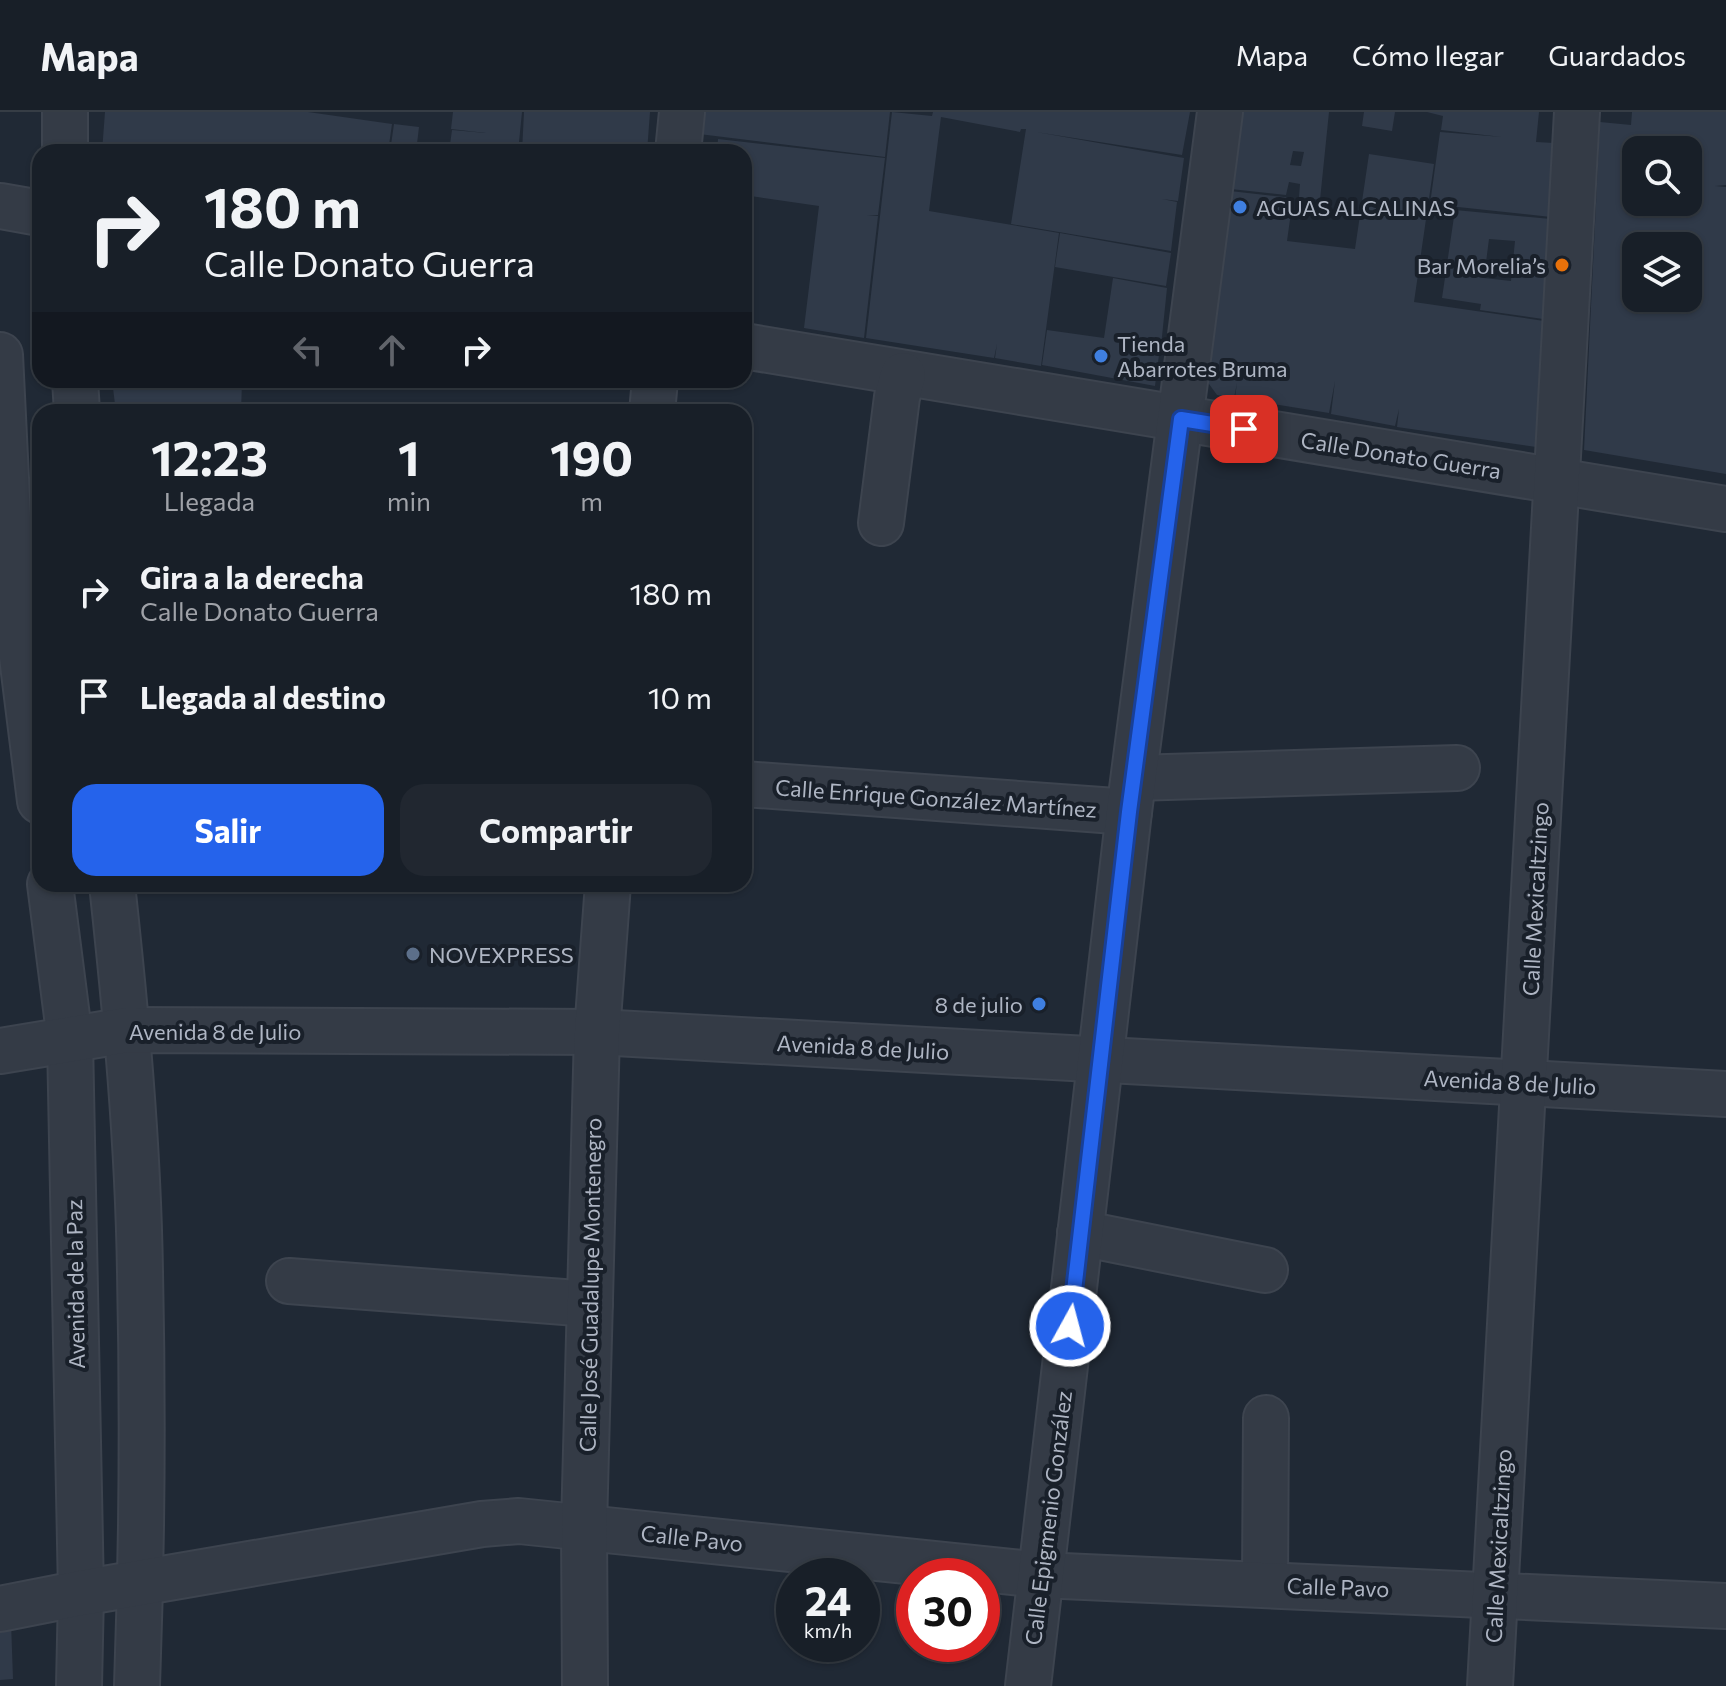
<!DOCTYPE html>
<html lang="es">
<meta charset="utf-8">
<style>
body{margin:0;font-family:Commissioner,sans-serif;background:#212730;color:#f1f3f6;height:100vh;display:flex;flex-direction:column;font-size:30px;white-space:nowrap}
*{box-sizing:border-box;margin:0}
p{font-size:26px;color:#9fa2a8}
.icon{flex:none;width:44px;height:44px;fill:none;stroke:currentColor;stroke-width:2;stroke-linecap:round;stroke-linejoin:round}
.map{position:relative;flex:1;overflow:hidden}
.sheet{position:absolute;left:32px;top:292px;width:720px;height:488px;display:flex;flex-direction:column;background:#181f28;border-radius:24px;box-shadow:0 2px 6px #0004,0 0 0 2px #363d45}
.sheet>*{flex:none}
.top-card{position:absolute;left:32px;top:32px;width:720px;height:244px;border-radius:24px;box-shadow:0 2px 6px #0004,0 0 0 2px #363d45;background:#181f28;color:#f1f3f6;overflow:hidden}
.controls{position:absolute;left:1622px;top:24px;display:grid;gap:16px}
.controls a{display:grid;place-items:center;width:80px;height:80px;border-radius:16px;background:#181f28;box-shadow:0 2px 6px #0004,0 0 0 2px #363d45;font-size:40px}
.speed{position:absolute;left:776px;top:1446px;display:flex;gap:16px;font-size:40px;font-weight:700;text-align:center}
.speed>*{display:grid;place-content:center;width:104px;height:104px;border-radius:50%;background:#181f28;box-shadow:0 2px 6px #0004,0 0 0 2px #363d45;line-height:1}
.speed small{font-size:20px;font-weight:400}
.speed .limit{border:12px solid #d22;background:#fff;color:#111}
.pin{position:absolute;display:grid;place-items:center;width:68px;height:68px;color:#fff;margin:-34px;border-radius:16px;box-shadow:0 4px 12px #0006}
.me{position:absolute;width:88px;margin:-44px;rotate:7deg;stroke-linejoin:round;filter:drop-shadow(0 0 6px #0008)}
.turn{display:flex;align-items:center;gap:28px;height:168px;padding:0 40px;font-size:36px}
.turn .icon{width:104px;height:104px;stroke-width:2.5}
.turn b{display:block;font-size:56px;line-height:68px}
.lanes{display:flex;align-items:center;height:76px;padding:0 40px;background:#0003;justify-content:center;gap:40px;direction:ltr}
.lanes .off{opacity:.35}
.eta{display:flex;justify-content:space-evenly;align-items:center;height:136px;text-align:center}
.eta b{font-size:48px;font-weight:700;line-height:56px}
.action{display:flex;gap:16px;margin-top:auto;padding:16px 40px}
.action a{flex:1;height:92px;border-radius:24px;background:#2563eb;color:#fff;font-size:32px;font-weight:700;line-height:92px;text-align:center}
.action a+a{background:#212730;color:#f1f3f6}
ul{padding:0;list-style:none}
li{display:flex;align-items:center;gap:24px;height:104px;padding:0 40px}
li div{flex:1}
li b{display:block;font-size:30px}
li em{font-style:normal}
header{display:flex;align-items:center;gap:48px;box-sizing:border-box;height:112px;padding:0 40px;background:#181f28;border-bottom:2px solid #363d45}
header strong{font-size:38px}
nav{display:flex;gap:44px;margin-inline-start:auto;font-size:28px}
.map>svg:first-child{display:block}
</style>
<header>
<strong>Mapa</strong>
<nav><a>Mapa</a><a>Cómo llegar</a><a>Guardados</a></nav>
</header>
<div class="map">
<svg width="1726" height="1574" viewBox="0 0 1726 1574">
<rect width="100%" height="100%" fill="#202935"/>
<g fill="#303a49" fill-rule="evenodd">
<polygon points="105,0 308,0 392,12 388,40 102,40"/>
<polygon points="453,0 522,0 518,40 449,40 452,18 486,21 451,17"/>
<polygon points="524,0 650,0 647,40 522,40"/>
<polygon points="702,0 890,0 885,45 699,22"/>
<polygon points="892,0 932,4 933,0 1190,0 1182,43 1036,20 1184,46 1178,89 1162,87 1177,90 1171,139 1011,112 1026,17 1021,17 1020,20 941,5 929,99 1059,121 1041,254 995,246 997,232 994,246 866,226"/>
<path d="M1239 0H1329L1320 88 1299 85 1300 72 1289 70 1286 83 1231 77ZM1293 39 1304 40 1301 54 1290 53Z"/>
<polygon points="1364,0 1395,0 1392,19 1362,14"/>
<polygon points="1427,0 1539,0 1536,30 1554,31 1551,105 1430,92 1440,20 1502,25 1441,18 1443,4"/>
<path d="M1632 0H1726V73L1715 74 1726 75V362L1584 338 1600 10 1631 13ZM1636 38H1688V90H1636ZM1636 134H1688V186H1636Z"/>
<polygon points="394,12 419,15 416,40 390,40"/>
<polygon points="718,27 885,46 878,103 867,103 878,104 864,226 804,216 819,94 744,83 744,40 717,40"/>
<polygon points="1369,42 1434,52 1414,190 1544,209 1536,335 1397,315 1399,297 1395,314 1331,302 1335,269 1329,301 1235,286 1237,271 1234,286 1217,283 1204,265 1230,79 1293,86 1287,129 1355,137"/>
<path d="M1455 98 1551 107 1543 207 1480 198 1481 192 1442 186ZM1489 127 1515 129 1511 169 1484 166Z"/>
<polygon points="1060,121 1171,141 1166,174 1055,155"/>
<polygon points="1113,166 1167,176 1161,234 1151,233 1160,235 1155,274 1042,253 1047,218 1104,226"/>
<polygon points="112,268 242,268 241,300 116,300"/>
<polygon points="0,1510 11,1510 13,1567 0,1568"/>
</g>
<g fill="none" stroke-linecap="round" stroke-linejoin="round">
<defs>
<g id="minor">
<polyline points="65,0 65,40"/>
<polyline points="678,40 682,0"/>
<polyline points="0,94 40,101"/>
<polyline points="744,234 1726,397"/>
<polyline points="0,243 10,448 40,689"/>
<polyline points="75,268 77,300"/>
<polyline points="652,300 655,268"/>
<polyline points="881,411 897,285 903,263"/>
<polyline points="1135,666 1457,656"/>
<polyline points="744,672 1129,700"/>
<polyline points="50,772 70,928 81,1481 79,1574"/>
<path d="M112 772C126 901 138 1031 140 1160 143 1298 142 1436 137 1574"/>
<polyline points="0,939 127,918 597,920 1726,982"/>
<polyline points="1080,1121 1265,1158"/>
<polyline points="289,1169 590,1192"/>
<polyline points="1265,1472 1266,1306"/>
<polyline points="0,1497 81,1481 482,1412 519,1409 1041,1463 1726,1494"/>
<polyline points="585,1574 584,1415 597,920 608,772"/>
<polyline points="1028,1574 1129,700 1220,0"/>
<polyline points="1490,1574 1577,0"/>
</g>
</defs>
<use href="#minor" stroke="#3d444f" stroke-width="48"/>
<use href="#minor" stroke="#343b46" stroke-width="44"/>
</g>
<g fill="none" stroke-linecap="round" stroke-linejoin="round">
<defs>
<polyline id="route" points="1070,1214 1129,700 1181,307 1244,317"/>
</defs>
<use href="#route" stroke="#184099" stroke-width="20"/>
<use href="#route" stroke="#2563eb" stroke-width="14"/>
</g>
<g fill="#3f7fe0" stroke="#19202a" stroke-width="3">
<circle cx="1240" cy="95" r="8"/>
<circle cx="1101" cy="244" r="8"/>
<circle cx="1039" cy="892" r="8"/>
</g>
<circle fill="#e8710a" stroke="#19202a" stroke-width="3" cx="1562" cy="153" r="8"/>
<circle fill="#5c6f8a" stroke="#19202a" stroke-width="3" cx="413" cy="842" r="8"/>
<g text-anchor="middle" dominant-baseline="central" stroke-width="8" stroke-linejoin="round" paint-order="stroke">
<g font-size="22" fill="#aeb5c3" stroke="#19202a" text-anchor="start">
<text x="1256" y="95">AGUAS ALCALINAS</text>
<text x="1546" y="153" text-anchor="end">Bar Morelia’s</text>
<text x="1117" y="231">Tienda<tspan x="1117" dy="25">Abarrotes Bruma</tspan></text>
<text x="429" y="842">NOVEXPRESS</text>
<text x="1023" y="892" text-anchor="end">8 de julio</text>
</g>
<g font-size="22" fill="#aeb5c3" stroke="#19202a">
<text transform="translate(1401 343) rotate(9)">Calle Donato Guerra</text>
<text transform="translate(936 686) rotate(4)">Calle Enrique González Martínez</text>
<text transform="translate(1535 787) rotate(-87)">Calle Mexicaltzingo</text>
<text x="215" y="919">Avenida 8 de Julio</text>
<text transform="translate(863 935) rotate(3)">Avenida 8 de Julio</text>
<text transform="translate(1510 970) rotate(3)">Avenida 8 de Julio</text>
<text transform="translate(75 1172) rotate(-91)">Avenida de la Paz</text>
<text transform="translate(590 1173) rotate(-89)">Calle José Guadalupe Montenegro</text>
<text transform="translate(1048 1406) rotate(-83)">Calle Epigmenio González</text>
<text transform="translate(692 1426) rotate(6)">Calle Pavo</text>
<text transform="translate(1498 1434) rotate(-87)">Calle Mexicaltzingo</text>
<text transform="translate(1338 1475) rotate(2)">Calle Pavo</text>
</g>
</g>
</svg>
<div class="controls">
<a><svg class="icon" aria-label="search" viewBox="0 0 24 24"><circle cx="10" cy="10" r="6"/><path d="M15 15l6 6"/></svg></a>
<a><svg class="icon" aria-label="layers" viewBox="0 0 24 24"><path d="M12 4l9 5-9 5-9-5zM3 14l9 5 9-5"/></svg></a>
</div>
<div class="speed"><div>24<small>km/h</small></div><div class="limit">30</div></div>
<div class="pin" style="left:1244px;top:317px;background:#d93025"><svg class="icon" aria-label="arrive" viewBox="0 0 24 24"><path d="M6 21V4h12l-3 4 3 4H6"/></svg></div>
<svg class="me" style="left:1070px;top:1214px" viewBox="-20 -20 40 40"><circle r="17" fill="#2563eb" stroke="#fff" stroke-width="3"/><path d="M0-11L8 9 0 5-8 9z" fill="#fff"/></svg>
<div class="top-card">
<div class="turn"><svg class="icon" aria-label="right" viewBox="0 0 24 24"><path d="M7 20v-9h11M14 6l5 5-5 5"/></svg><div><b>180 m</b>Calle Donato Guerra</div></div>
<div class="lanes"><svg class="icon off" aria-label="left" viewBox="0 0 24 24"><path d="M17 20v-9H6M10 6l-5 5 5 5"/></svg><svg class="icon off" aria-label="ahead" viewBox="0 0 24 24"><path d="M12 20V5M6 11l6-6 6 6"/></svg><svg class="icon" aria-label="right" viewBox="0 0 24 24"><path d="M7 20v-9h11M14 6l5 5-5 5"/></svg></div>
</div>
<section class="sheet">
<div class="eta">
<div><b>12:23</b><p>Llegada</p></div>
<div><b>1</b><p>min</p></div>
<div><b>190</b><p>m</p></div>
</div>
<ul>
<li><svg class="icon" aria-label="right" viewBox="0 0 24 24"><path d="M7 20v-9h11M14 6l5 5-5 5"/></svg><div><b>Gira a la derecha</b><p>Calle Donato Guerra</p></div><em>180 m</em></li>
<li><svg class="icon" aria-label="arrive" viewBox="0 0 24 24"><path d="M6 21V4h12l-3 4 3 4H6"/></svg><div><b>Llegada al destino</b></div><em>10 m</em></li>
</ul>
<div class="action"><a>Salir</a><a>Compartir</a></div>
</section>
</div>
